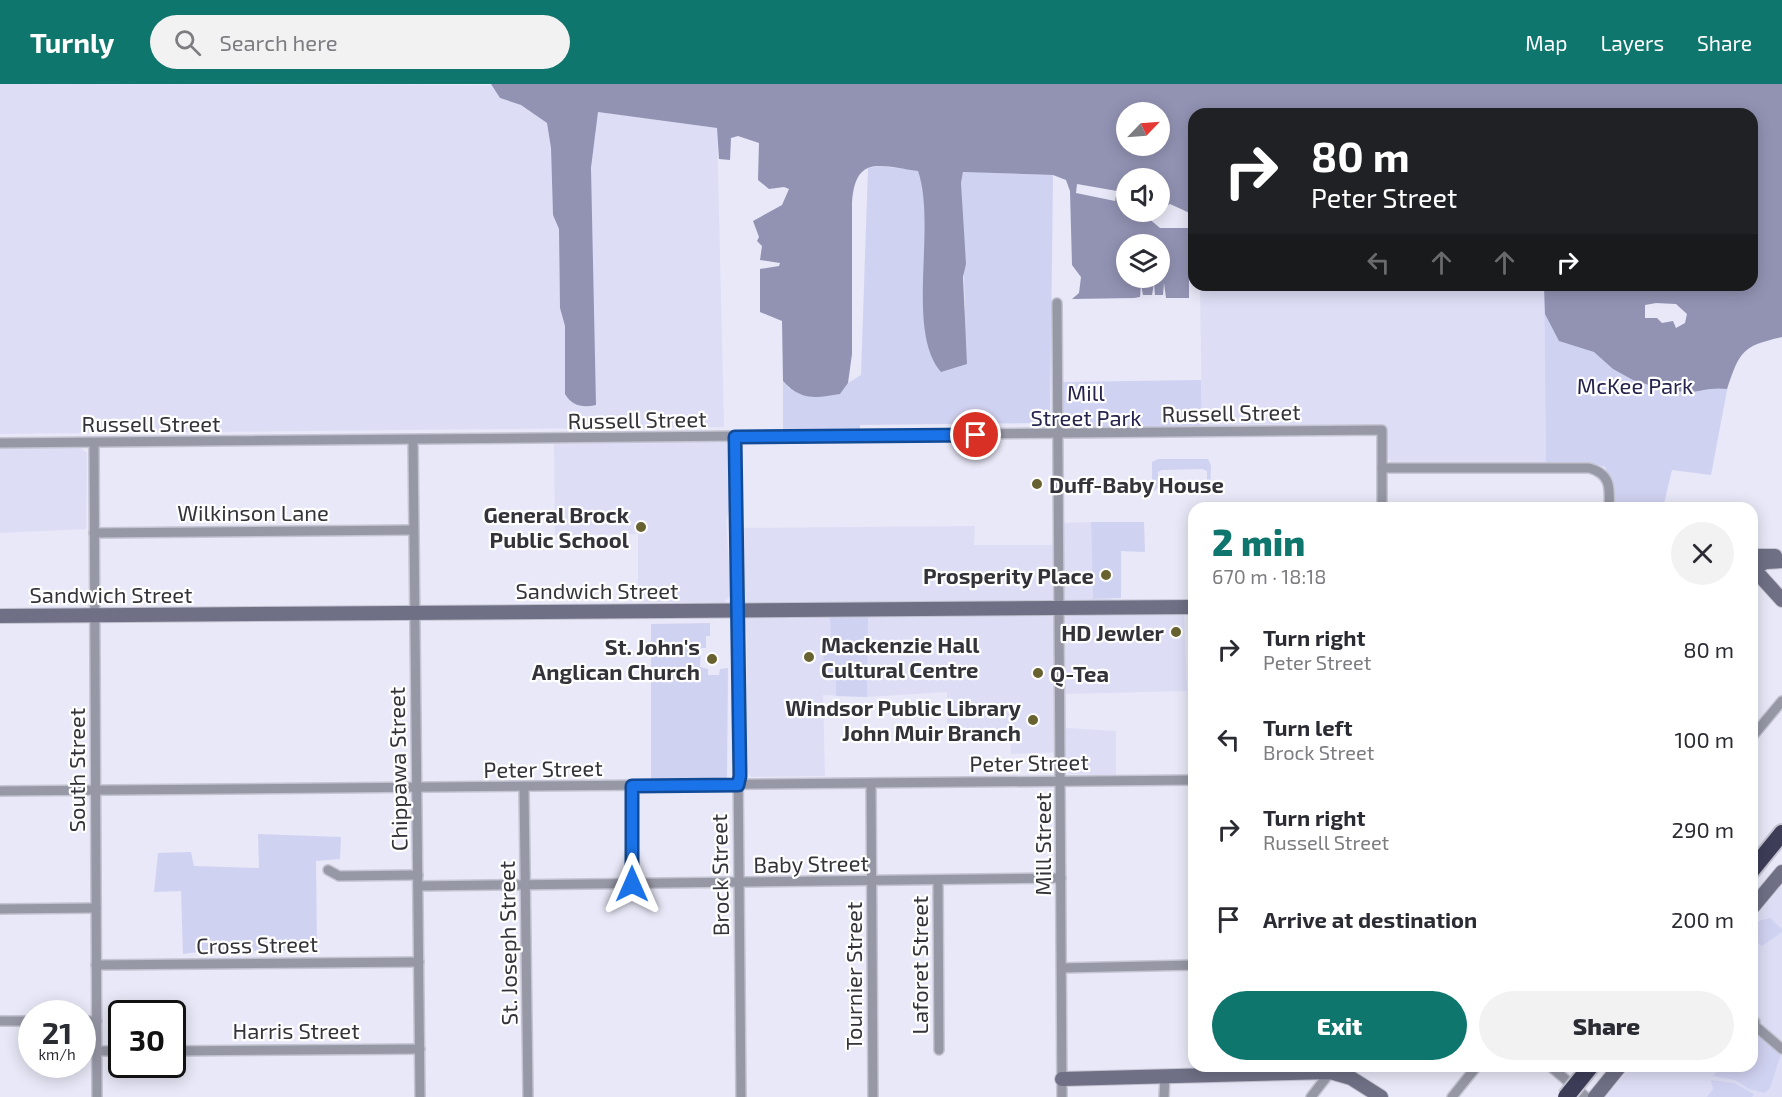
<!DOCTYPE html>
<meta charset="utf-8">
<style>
body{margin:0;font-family:"Exo 2",sans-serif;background:#f2f2f3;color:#2b2b33;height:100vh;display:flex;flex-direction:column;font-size:22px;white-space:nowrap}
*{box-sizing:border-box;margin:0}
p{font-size:20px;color:#7c7c81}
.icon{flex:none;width:33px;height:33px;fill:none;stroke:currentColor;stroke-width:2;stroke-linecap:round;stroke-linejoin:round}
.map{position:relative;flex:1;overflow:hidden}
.side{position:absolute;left:1188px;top:418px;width:570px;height:570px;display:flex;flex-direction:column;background:#fff;border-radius:18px;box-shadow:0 3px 15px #0003}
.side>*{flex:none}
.banner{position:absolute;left:1188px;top:24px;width:570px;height:183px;border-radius:18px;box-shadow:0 3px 15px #0003;background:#202124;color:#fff;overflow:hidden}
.needle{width:39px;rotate:65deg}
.fabs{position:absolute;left:1116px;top:18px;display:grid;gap:12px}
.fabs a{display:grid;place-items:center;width:54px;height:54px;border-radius:50%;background:#fff;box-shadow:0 3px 15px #0003;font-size:30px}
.speed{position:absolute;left:18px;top:916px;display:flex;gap:12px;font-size:30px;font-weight:700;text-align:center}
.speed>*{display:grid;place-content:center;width:78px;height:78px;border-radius:50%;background:#fff;box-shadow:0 3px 15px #0003;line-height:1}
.speed small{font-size:15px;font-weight:400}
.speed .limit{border:3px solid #111;border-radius:9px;background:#fff;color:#111}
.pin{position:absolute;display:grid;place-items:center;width:51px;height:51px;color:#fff;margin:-26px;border:3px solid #fff;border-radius:50%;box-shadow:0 2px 6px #0007}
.me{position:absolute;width:66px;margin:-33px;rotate:0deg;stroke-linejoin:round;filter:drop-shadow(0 0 4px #0008)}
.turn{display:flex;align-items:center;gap:21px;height:126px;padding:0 24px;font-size:27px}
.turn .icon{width:78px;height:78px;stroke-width:2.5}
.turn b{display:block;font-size:42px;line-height:51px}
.lanes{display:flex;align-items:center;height:57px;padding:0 24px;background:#0003;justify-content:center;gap:30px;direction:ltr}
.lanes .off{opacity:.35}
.round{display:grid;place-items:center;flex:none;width:63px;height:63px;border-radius:32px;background:#f2f2f3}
.overview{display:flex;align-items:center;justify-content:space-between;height:102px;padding:0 24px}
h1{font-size:36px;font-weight:800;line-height:45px;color:#0f766e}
.action{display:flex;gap:12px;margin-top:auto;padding:12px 24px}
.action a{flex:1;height:69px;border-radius:36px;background:#0f766e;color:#fff;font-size:24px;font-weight:800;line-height:69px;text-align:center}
.action a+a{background:#f2f2f3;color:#2b2b33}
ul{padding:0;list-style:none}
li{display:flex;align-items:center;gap:18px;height:90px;padding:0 24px}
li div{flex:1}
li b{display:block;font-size:22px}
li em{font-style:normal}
header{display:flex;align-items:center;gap:36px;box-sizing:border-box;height:84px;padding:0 30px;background:#0f766e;color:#fff}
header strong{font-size:28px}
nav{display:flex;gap:33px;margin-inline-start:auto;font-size:21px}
.search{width:420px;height:54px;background:#f2f2f3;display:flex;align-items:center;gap:15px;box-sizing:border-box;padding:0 21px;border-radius:33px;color:#7c7c81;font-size:22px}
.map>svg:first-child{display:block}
</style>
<header>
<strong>Turnly</strong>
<div class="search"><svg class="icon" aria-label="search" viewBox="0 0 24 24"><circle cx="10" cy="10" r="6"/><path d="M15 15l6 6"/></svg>Search here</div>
<nav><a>Map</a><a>Layers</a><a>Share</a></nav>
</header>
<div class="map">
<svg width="1782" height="1013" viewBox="0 0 1782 1013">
<rect width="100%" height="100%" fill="#e8e8f8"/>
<g fill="#dddef5">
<polygon points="0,0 493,1 500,14 521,21 547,39 551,64 553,131 559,145 560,224 565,242 565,310 598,28 717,44 724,343 0,350"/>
<polygon points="1200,201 1544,201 1546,379 1394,380 1388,375 1385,367 1385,341 1202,343"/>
<polygon points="727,356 730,424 726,436 731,510 724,519 638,518 638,450 555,451 554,360"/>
<polygon points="0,364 80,364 87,369 86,445 0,449"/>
<polygon points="1091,438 1093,515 1111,515 1112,532 1184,530 1187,607 1066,610 1066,644 1116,647 1116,692 1070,690 1066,684 1066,668 1011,670 1010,648 947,649 947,608 867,613 823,611 825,692 751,693 746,686 747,552 739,513 735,444 975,442 974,461 1062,461 1062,439"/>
<polygon points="1782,801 1782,1013 1605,1013 1631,983 1752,982 1752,837"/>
</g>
<g fill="#d0d2f1">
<path d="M879 82 918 86C933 129 923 195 925 242L965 226 961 99 963 88 1053 91 1050 339 860 341V347L783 346V297L789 304 840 310 848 299 861 291 868 84Z"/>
<polygon points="1544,201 1737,253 1711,391 1672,386 1663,424 1613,424 1613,402 1605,383 1595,380 1546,379"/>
<polygon points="1201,296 1202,343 1068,344 1061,338 1061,298"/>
<polygon points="1158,375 1208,375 1211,382 1210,407 1207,402 1207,387 1202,385 1162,386 1158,388 1158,403 1155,407 1152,406 1152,378"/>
<polygon points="1091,438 1144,438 1145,468 1121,467 1121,514 1093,515"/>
<polygon points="837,531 861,531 868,533 867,613 836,612 836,593 824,592 823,563 826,563 826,554 831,554 830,534"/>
<polygon points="710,539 710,552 706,552 706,564 701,564 700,583 708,585 708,591 719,591 720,585 728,584 727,694 651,697 651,540"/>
<polygon points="258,750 341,753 340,775 316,777 317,867 206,867 183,870 181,807 154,808 158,769 191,768 194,782 259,784"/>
<polygon points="1770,834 1782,845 1782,848 1762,862 1758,859 1755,862 1752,846 1759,837"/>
<polygon points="1752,945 1781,970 1770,1004 1765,1009 1749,1005 1735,996 1713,992 1721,983 1752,982"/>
<polygon points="1711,996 1734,999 1754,1010 1752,1013 1707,1013 1713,1005"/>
</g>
<path fill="#9293b3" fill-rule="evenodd" d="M491 0H1782V253C1743 262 1740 266 1727 305 1705 302 1695 312 1673 306L1671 308 1633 296 1613 285 1594 268 1559 257 1545 230 1544 201H1752V30H1194V131L1170 120 1160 125V94H1126V128H1141L1160 144H1189V214H1166L1164 199 1163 211H1155L1154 199 1152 211H1143L1141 200 1140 213 1134 214 1072 215 1079 209 1081 193 1072 181 1070 107 1066 96 1053 91 963 88 961 99 966 180 963 193 967 280 941 288C905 246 937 142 918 87 881 82 855 70 852 119V270L848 299 840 310C816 314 801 317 783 297L782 237 760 228V185L779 182 780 179 760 176 762 162 757 157 759 153 753 137 782 121 789 105 784 103 769 105 758 96 759 59 738 52 731 54 730 76 719 75 717 44 598 28 591 84 596 321C583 324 572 322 565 310V242L560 224 559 145 553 131 551 64 547 39 521 21 500 14ZM1126 28H1160V62H1126ZM1077 100 1117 107 1115 117 1076 109ZM1126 160H1160V194H1126Z"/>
<polygon fill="#e8e8f8" points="1656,219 1676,220 1687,230 1685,239 1676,244 1673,237 1662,239 1657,234 1645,234 1645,221"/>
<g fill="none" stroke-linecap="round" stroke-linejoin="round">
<defs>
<g id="street">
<polyline points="1057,219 1062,1013"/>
<polyline points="735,353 741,1013"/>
<polyline points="413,356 420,1013"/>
<polyline points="0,359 1382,346 1382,424"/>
<polyline points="94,359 97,1013"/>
<path d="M1382 384H1589C1611 390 1610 404 1609 424"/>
<polyline points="94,449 413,446"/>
<polyline points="1752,653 1782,617"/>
<polyline points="871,700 873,1013"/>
<polyline points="632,702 632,800"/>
<polyline points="524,704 528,1013"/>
<polyline points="0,707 1194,696"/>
<polyline points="328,786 339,792 418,791"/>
<polyline points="938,796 939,966"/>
<polyline points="418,802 1061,794"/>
<polyline points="0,825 96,824"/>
<polyline points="96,881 419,878"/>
<polyline points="1062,884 1194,881"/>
<polyline points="1752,935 1755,938 1753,940 1782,965"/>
<polyline points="0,937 32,937"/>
<polyline points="82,937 97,937"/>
<polyline points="97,967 122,967"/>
<polyline points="172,967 420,965"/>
<polyline points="1550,982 1586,1013"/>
<polyline points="1164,1013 1165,992"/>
<polyline points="1311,1013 1332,986"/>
<polyline points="1452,1013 1477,982"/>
</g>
<g id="secondary">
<polyline points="1752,472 1775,472"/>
<polyline points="1782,477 1766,478 1753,484 1782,516"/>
<polyline points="0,532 1194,523"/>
<polyline points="1752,824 1782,788"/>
<polyline points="1062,995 1330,988 1351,994 1381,1013"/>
<polyline points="1595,1013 1620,982"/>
</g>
<polyline id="highway" points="1752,786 1782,749"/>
</defs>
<use href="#street" stroke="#c4c4d2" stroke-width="12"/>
<use href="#secondary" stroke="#c4c4d2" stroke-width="16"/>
<use href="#highway" stroke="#c4c4d2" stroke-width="20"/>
<use href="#street" stroke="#9798a6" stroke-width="9"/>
<use href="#secondary" stroke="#6f7085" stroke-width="14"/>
<use href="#highway" stroke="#3d3d58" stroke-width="16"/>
<defs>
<polyline id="highway-bridge" points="1566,1013 1591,982"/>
</defs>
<use href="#highway-bridge" stroke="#c4c4d2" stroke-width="20" stroke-linecap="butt"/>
<use href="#highway-bridge" stroke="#3d3d58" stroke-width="16"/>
</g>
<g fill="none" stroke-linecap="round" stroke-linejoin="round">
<defs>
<polyline id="route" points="632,800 632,702 738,701 740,692 735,353 976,351"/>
</defs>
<use href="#route" stroke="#114b97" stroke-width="15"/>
<use href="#route" stroke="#1a73e8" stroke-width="10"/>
</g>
<g fill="#67622f" stroke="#fff" stroke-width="2">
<circle cx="1037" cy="400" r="6"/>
<circle cx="641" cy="443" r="6"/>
<circle cx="1106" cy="491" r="6"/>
<circle cx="1176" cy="548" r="6"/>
<circle cx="809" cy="573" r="6"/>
<circle cx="712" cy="575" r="6"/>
<circle cx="1038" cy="589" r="6"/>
<circle cx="1033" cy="636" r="6"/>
</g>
<g text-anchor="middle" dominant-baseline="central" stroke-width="4.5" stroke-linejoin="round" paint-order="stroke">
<g font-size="22" fill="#26234e" stroke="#fff">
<text x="1635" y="301">McKee Park</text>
<text x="1086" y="308">Mill<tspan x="1086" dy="25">Street Park</tspan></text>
</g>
<g font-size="22" fill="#333339" stroke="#fff">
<text transform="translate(1231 328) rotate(-1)">Russell Street</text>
<text transform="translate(637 335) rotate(-1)">Russell Street</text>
<text x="151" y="339">Russell Street</text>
<text x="253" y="428">Wilkinson Lane</text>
<text x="597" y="506">Sandwich Street</text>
<text x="111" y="510">Sandwich Street</text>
<text transform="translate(1029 678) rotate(-1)">Peter Street</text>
<text transform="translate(543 684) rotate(-1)">Peter Street</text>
<text transform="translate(397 685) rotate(-91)">Chippawa Street</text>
<text transform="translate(76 686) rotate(-90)">South Street</text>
<text transform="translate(1042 760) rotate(-90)">Mill Street</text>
<text transform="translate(811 779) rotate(-1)">Baby Street</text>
<text transform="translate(719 791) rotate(-91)">Brock Street</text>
<text transform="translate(507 859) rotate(-91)">St. Joseph Street</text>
<text transform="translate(257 860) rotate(-1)">Cross Street</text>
<text transform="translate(919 881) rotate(-90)">Laforet Street</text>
<text transform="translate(853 892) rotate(-90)">Tournier Street</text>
<text x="296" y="946">Harris Street</text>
</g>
<g font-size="22" font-weight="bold" fill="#333339" stroke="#fff" text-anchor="end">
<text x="1049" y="400" text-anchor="start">Duff-Baby House</text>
<text x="629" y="430">General Brock<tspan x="629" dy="25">Public School</tspan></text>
<text x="1094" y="491">Prosperity Place</text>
<text x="1164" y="548">HD Jewler</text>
<text x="821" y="560" text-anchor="start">Mackenzie Hall<tspan x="821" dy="25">Cultural Centre</tspan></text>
<text x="700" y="562">St. John's<tspan x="700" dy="25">Anglican Church</tspan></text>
<text x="1050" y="589" text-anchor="start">Q-Tea</text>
<text x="1021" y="623">Windsor Public Library<tspan x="1021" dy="25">John Muir Branch</tspan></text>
</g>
</g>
</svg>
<div class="fabs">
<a><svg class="needle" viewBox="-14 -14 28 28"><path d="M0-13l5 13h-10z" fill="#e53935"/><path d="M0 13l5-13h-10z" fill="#7c7c81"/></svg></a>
<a><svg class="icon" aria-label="sound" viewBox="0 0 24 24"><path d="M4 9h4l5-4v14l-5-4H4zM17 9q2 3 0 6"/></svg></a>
<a><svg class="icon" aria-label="layers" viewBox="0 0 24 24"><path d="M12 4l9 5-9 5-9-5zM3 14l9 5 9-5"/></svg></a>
</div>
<div class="speed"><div>21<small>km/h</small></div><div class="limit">30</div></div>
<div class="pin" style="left:976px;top:351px;background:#d93025"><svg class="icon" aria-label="arrive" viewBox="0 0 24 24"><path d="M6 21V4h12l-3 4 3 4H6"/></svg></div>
<svg class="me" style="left:632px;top:800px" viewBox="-20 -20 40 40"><path d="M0-17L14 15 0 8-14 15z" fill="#1a73e8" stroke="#fff" stroke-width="4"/></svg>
<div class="banner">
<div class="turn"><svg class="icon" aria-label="right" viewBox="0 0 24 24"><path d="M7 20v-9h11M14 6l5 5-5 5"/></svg><div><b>80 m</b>Peter Street</div></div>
<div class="lanes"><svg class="icon off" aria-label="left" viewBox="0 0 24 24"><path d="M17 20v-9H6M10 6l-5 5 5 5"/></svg><svg class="icon off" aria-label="ahead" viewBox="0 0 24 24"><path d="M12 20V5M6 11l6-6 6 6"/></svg><svg class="icon off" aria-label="ahead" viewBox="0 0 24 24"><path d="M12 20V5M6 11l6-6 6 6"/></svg><svg class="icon" aria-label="right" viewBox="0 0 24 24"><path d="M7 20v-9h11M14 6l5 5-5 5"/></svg></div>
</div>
<section class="side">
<div class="overview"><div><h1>2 min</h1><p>670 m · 18:18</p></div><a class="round"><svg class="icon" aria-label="close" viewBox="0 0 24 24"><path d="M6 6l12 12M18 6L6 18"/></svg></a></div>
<ul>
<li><svg class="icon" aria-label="right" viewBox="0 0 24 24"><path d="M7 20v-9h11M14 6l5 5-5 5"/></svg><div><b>Turn right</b><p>Peter Street</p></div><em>80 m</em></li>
<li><svg class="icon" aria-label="left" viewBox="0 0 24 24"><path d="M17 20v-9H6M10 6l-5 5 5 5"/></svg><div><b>Turn left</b><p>Brock Street</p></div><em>100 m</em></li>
<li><svg class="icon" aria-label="right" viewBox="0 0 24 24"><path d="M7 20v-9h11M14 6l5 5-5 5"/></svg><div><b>Turn right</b><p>Russell Street</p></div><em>290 m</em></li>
<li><svg class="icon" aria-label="arrive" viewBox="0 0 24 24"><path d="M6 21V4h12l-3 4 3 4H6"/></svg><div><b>Arrive at destination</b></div><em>200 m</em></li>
</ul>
<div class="action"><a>Exit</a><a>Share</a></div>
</section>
</div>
